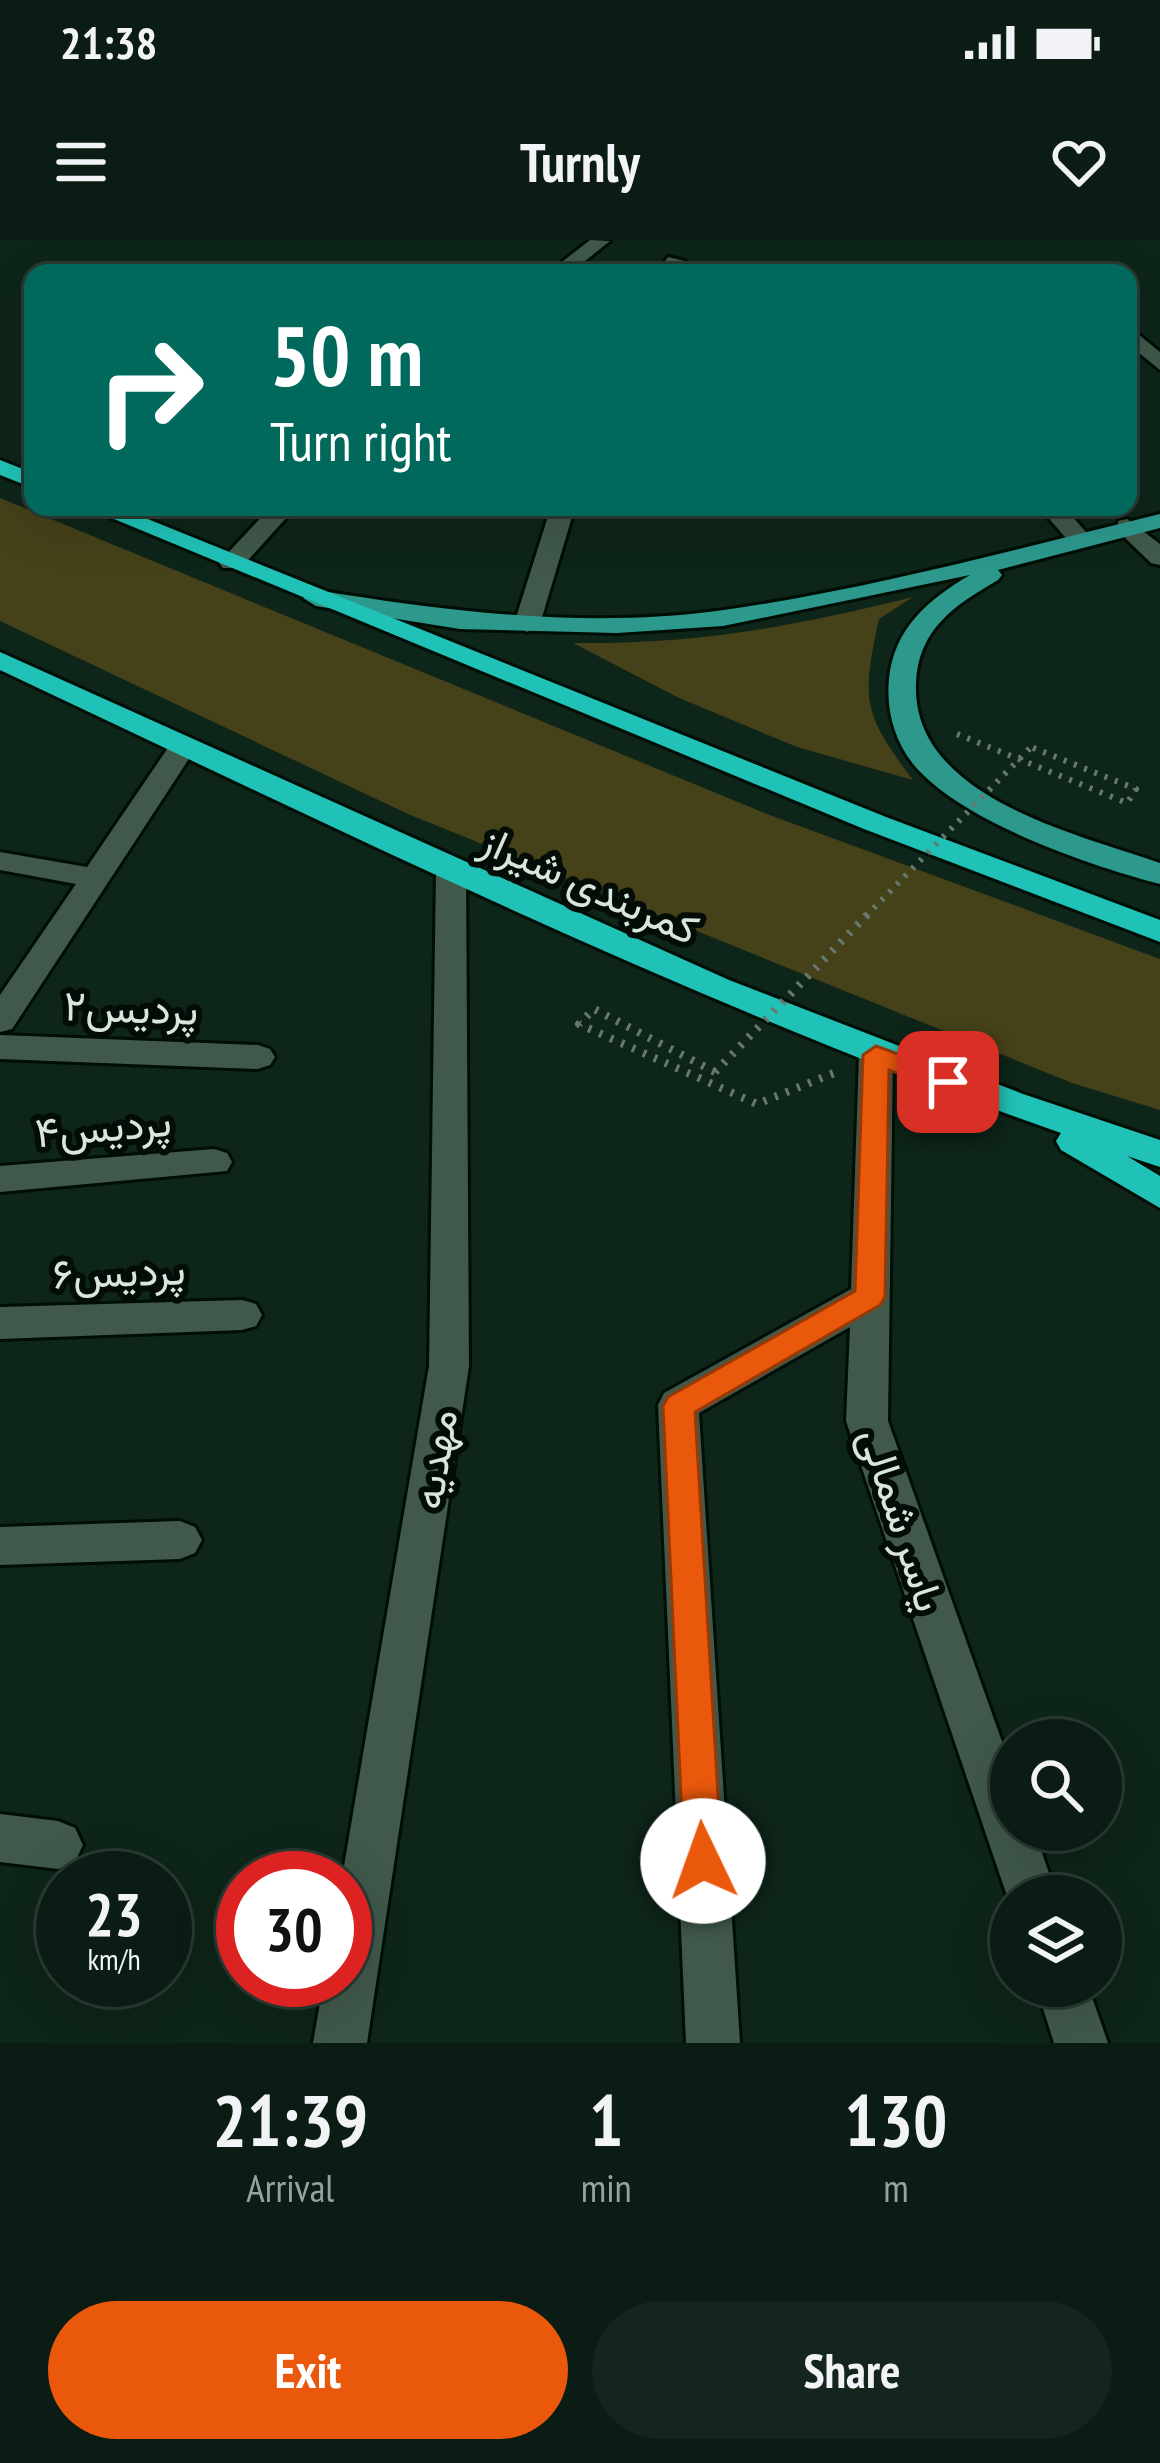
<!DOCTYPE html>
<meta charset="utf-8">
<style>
body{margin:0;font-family:"PT Sans Narrow",Vazirmatn,sans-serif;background:#13251c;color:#f1f3f6;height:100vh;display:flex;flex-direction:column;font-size:45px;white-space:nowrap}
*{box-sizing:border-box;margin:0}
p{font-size:39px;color:#99a1a0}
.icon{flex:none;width:66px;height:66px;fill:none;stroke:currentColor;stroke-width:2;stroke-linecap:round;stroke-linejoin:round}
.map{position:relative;height:1803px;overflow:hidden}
.sheet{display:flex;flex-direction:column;background:#0a1c13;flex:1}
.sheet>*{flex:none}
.banner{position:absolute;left:24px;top:24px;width:1113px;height:252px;border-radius:24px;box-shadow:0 12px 48px #0002,0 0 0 3px #2a3a33;background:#00695c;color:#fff;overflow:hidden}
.controls{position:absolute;left:990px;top:1479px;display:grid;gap:24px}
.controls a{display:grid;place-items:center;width:132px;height:132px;border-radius:50%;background:#0a1c13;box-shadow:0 12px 48px #0002,0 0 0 3px #2a3a33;font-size:60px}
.speed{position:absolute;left:36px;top:1611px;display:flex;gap:24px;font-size:60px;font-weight:700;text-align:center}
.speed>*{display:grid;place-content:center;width:156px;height:156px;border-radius:50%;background:#0a1c13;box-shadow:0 12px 48px #0002,0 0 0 3px #2a3a33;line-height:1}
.speed small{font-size:30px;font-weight:400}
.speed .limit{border:18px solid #d22;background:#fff;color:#111}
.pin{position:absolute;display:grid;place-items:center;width:102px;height:102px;color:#fff;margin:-51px;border-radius:24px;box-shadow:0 6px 18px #0006}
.me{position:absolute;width:132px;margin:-66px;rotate:357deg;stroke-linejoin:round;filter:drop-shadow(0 0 9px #0008)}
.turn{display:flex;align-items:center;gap:42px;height:252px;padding:0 48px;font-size:54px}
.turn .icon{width:156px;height:156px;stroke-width:2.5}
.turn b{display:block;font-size:84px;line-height:102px}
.eta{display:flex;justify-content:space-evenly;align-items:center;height:204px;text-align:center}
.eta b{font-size:72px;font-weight:700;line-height:84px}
.button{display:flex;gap:24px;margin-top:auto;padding:24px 48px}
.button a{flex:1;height:138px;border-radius:72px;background:#ea580c;color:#fff;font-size:48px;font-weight:700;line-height:138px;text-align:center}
.button a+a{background:#13251c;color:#f1f3f6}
.status{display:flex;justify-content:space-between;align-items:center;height:84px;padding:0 60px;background:#0a1c13;direction:ltr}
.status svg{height:33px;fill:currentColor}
header{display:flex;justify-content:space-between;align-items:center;height:156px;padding:0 48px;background:#0a1c13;font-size:54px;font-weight:700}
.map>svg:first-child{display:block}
</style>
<div class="status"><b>21:38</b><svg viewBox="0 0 49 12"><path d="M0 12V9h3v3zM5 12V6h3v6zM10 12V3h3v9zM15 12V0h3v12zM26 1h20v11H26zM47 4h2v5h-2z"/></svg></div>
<header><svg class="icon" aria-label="menu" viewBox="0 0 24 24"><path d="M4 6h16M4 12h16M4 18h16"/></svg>Turnly<svg class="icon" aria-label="heart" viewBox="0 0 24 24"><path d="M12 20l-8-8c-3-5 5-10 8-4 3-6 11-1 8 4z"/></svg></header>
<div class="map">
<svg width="1160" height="1803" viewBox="0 0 1160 1803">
<rect width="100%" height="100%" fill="#0e2519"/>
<g fill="#454119">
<polygon points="0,258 767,574 1160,719 1160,870 1072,843 408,574 0,381"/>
<path d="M913 357 879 379C861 462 863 473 913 540L797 507 679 458 573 403C700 404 791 387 913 357Z"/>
</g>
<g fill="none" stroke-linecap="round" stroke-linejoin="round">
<defs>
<g id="minor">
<polygon points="590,0 610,1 570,33 548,33"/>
<polygon points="668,17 685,21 677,33 657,33"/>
<polygon points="1128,86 1160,112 1160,130 1128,104"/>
<polygon points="271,267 296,267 241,328 223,328 219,323 223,318"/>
<polygon points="551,267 575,267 540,384 527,392 514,384"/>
<polygon points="1039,267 1064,267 1093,300 1090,305 1072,305"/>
<polygon points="1127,279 1160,304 1160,325 1151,323 1118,291 1118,281"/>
<polygon points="184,496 198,505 12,789 0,792 0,755 76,644 0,630 0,612 87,627 174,499"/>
<polygon points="451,620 466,630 469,1126 367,1803 313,1803 324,1740 345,1740 342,1638 429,1126 436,630"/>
<polygon points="0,795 258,805 270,809 275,817 270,825 258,829 0,819"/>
<polygon points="876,803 888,807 893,815 888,1181 1011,1527 1011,1590 1034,1590 1057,1656 1011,1656 1011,1666 1007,1656 846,1181 850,1087 699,1173 740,1803 686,1803 658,1165 664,1153 851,1049 859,815 864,807"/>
<polygon points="214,909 227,913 232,922 227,931 0,952 0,926"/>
<polygon points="242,1060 256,1064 262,1075 256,1086 242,1090 0,1099 0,1067"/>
<polygon points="180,1281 195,1287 202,1300 195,1313 180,1319 0,1325 0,1287"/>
<polygon points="0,1574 58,1581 75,1588 83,1605 75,1622 58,1629 0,1622"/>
<polygon points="1036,1746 1088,1746 1108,1803 1054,1803"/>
</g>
<path id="major" d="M1160 274V288L998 330 1002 335 998 340C955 365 918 389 916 443 911 557 1075 593 1160 623V644C1088 625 962 582 914 525 894 501 886 469 889 439 894 388 929 359 970 335L723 386 617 393 460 389 316 366 303 358 316 350C450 372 588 389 724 370 871 349 1016 309 1160 274Z"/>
<g id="highway">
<polygon points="0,220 33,233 33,248 0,235"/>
<polygon points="85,267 118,267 886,577 1160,680 1160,702 864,589"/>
<path d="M0 412 729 740 1023 854 1160 900V927L1127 916 1160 936V968L1061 910 1056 901 1061 893C696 766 349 594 0 430Z"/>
</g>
</defs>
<use href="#minor" stroke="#000e05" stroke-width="6"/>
<use href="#major" stroke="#000e05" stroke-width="6"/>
<use href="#highway" stroke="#000e05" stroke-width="6"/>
<polyline stroke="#66796e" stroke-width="6" stroke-dasharray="3 8" stroke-linecap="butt" points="957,494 1127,563 1136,549 1031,507"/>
<polyline stroke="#66796e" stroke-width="8" stroke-dasharray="3 9" stroke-linecap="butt" points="715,832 594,769 579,784 757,864 834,833"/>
<use href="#minor" fill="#40594b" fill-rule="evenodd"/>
<use href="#major" fill="#2d988c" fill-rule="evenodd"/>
<use href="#highway" fill="#20c2b7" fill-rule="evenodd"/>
<polyline stroke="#66796e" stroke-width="6" stroke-dasharray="3 8" stroke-linecap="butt" points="866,676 1031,507"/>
<polyline stroke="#66796e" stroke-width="8" stroke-dasharray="3 9" stroke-linecap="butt" points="715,832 869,673"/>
</g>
<polygon fill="#ea580c" stroke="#983908" stroke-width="3" points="876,806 957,836 961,842 948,851 889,830 885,1057 880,1065 695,1172 722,1621 716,1634 703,1640 690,1634 684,1621 663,1166 668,1157 855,1051 863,815"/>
<g text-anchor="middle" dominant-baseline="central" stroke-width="12" stroke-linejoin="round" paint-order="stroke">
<g font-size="42" fill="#d8e6dd" stroke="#040c07">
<text transform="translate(590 644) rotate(24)">کمربندی شیراز</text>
<text transform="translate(131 767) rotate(2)">پردیس۲</text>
<text transform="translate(103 886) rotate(-5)">پردیس۴</text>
<text transform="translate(119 1031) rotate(-2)">پردیس۶</text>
<text transform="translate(434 1219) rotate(-81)">مهدیه</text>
<text transform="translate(903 1279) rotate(72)">یاسر شمالی</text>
</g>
</g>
</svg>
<div class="controls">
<a><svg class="icon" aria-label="search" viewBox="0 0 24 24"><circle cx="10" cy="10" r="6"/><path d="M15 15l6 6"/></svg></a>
<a><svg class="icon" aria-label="layers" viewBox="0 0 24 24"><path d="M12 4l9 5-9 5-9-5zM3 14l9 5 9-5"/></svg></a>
</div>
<div class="speed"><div>23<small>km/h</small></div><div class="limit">30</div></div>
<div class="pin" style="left:948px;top:842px;background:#d93025"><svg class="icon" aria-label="arrive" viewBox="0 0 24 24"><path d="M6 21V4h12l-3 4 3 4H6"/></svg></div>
<svg class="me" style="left:703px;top:1621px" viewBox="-20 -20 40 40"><circle r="19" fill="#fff"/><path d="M0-13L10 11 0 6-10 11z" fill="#ea580c"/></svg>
<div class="banner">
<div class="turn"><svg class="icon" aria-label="right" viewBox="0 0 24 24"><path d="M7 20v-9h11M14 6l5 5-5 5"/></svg><div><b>50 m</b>Turn right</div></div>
</div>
</div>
<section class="sheet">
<div class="eta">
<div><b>21:39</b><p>Arrival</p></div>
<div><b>1</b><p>min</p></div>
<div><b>130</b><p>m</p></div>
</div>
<div class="button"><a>Exit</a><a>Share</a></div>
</section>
